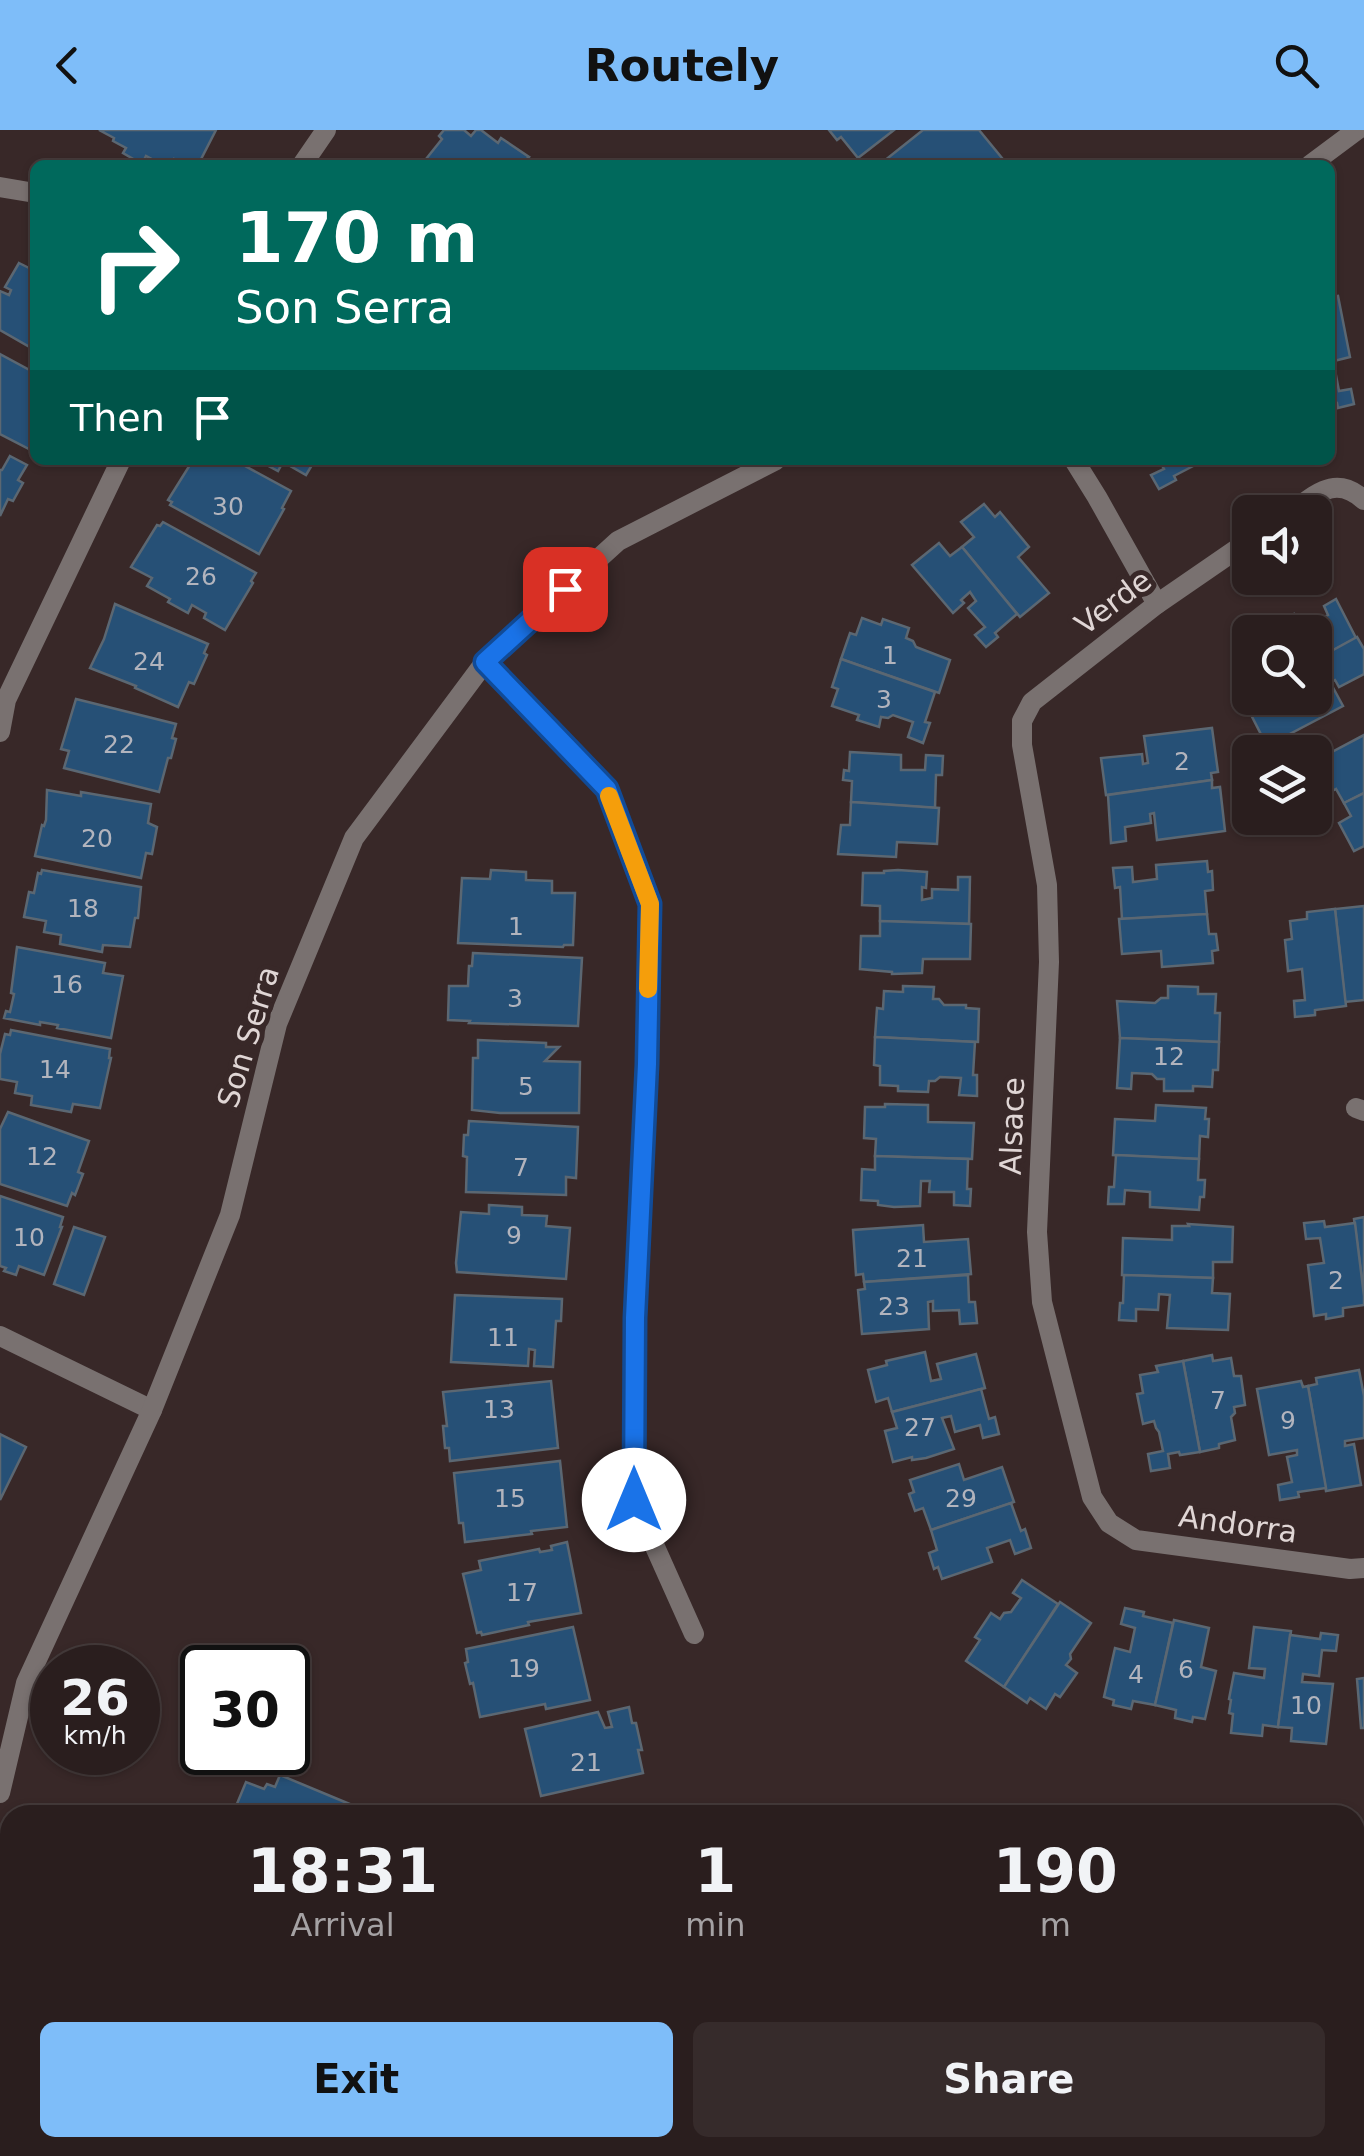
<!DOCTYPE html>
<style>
body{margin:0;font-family:"DejaVu Sans",sans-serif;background:#362b2b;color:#f1f3f6;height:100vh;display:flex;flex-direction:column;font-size:38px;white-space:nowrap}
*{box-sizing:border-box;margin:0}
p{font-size:32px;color:#a5a2a4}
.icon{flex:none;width:55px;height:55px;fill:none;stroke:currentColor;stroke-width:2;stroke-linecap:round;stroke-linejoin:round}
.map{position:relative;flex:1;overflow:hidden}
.drawer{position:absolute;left:0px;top:1675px;width:1365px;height:352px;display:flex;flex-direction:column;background:#2a1e1e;border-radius:30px 30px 0 0;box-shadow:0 2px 8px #0004,0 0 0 2px #463c3c}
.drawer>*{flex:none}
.hud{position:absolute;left:30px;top:30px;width:1305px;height:305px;border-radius:15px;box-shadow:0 2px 8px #0004,0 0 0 2px #463c3c;background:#00695c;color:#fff;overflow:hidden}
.fabs{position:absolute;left:1232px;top:365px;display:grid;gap:20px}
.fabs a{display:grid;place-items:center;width:100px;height:100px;border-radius:15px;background:#2a1e1e;box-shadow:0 2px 8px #0004,0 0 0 2px #463c3c;font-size:50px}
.speed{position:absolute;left:30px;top:1515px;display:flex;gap:20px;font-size:50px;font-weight:700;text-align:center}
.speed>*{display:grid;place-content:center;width:130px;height:130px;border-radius:50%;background:#2a1e1e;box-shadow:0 2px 8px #0004,0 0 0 2px #463c3c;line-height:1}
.speed small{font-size:25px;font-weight:400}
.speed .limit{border:5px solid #111;border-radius:15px;background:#fff;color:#111}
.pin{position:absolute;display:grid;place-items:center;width:85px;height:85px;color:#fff;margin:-42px;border-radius:20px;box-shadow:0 5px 15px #0006}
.me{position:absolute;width:110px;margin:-55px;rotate:0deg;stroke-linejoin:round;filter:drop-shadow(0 0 8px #0008)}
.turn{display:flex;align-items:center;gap:35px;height:210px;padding:0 40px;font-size:45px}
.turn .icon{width:130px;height:130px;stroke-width:2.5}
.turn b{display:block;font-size:70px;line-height:85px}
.then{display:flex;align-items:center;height:95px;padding:0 40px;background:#0003;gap:20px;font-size:38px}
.eta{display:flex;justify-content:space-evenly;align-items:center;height:170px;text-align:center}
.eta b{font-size:60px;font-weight:700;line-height:70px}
.action{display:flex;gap:20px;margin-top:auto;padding:20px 40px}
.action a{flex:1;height:115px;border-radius:15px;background:#7ebdf9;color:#111;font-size:40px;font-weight:700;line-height:115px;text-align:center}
.action a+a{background:#362b2b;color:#f1f3f6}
header{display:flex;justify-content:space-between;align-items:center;height:130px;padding:0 40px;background:#7ebdf9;color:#111;font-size:45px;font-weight:700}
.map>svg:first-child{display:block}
</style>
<header><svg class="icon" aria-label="back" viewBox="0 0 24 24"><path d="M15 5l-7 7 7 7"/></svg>Routely<svg class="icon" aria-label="search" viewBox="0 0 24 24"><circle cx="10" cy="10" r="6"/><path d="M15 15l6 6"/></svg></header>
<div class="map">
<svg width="1364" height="2026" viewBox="0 0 1364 2026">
<rect width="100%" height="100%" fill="#382828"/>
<g fill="#265076" stroke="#5b6772" stroke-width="2.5">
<polygon points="99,0 216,0 198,35 185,35 174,29 171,35 163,35 146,26 142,34 123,23 126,18 113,11 114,8"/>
<polygon points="444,0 464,0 471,6 476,0 481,0 498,13 501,8 529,27 520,35 429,35 431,33 426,29 442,9 439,6"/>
<polygon points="829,0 894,0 858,28 841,7 837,10"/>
<polygon points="923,0 979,0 1002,28 993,35 879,35"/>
<polygon points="19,133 35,141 35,220 0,200 0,161 9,165 11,160 5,157"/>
<polygon points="1338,166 1350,227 1334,231 1333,226 1330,226 1330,167"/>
<polygon points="0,224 35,243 35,312 31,320 0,304"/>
<polygon points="1334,235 1339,261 1351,259 1354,274 1338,278 1337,273 1330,275 1330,236"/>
<polygon points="10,326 27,335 18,350 23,353 13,371 8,369 0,386 0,340 2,340"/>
<polygon points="193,330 223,330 228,333 230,330 234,330 291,361 282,378 284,379 259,424 170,375 172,372 168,370"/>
<polygon points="315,330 306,345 283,332 278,341 259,331"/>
<polygon points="1159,330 1198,330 1199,333 1174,346 1176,350 1159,359 1151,345 1164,339"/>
<polygon points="984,374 995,387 1000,382 1029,417 1018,427 1049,463 1020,487 962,417 974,407 961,392"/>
<polygon points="163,392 256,443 251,451 253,453 225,500 204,488 206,483 192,475 188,483 168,472 170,469 147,456 152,448 131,437 157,395 160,396"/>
<polygon points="939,413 950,426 962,417 1017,484 995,503 998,507 986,517 975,505 985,497 968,478 976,471 970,462 961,470 964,473 953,483 912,435"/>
<polygon points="1336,469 1356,508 1315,530 1315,502 1308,502 1305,497 1328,485 1324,476"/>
<polygon points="115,474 208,514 204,523 207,525 194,554 189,552 178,577 135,558 136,556 90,538 104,509"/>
<polygon points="1294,484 1303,502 1259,502"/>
<polygon points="862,488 881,495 883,489 909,498 906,508 913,511 916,517 950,530 939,563 841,529 850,503 856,505"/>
<polygon points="1250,507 1250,547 1233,516"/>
<polygon points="1357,507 1364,519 1364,544 1339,557 1335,550 1330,552 1343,576 1267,616 1246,575 1259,568 1315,568 1315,530"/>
<polygon points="841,529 935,562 925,592 930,593 923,613 908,607 913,592 893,585 888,588 881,587 879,597 857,590 859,585 832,576 838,559 832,557"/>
<polygon points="76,569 176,594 172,608 176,609 171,628 168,628 159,662 64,638 69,621 61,619"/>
<polygon points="1212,598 1218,642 1211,643 1212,650 1106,665 1101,628 1142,624 1143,634 1148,633 1144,606"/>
<polygon points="1364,605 1364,663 1344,673 1336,659 1325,665 1315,646 1315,636 1317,635 1315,631"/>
<polygon points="850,622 901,625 901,640 925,640 926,625 943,626 942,645 936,645 935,678 851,672 852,651 843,650 844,640 849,641"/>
<polygon points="1212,650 1212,658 1220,657 1225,701 1157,710 1154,683 1150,684 1151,693 1125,697 1126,711 1111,713 1108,665"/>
<polygon points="47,660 81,666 81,662 151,674 148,693 157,697 152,724 146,723 141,748 35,726 42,695 44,696 46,690"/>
<polygon points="1364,663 1364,716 1354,721 1339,693 1351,686 1344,673"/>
<polygon points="851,672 939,678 937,714 897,712 896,727 838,724 841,695 850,695"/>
<polygon points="1207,731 1208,742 1212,741 1213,760 1205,761 1207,784 1122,789 1120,757 1115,758 1113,738 1132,737 1133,752 1157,749 1156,735"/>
<polygon points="42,740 141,757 138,788 135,788 130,817 103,815 102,822 60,814 61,805 44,802 46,791 24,787 29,762 34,763 38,743 41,744"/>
<polygon points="491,740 526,742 526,750 552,751 552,763 575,763 573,815 564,815 563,817 458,813 462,748 490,749"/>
<polygon points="898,740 927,742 926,758 922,757 922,770 932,768 932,759 958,760 958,747 970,747 969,794 880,791 880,776 862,775 863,743 884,743 884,741"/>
<polygon points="1364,776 1364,870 1345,872 1335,779"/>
<polygon points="1335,779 1346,876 1315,880 1315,885 1295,887 1294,871 1305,870 1302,839 1288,841 1285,810 1292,809 1290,791 1307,789 1307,782"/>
<polygon points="1207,784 1209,804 1216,804 1218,820 1212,821 1213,833 1162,837 1161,821 1122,824 1119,789"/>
<polygon points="880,791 971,794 970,829 923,829 922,843 892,844 892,842 860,839 861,806 880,806"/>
<polygon points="17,817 105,833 103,843 123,846 111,908 57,898 58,895 40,892 40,895 4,888 6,881 10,882 14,864 11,863"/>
<polygon points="473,823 582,828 578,896 469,893 470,891 448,890 449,856 468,856 469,836 472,836"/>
<polygon points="903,856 934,857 933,869 939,869 944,875 966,875 966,878 979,879 978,912 875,907 877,878 883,879 884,861 903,862"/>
<polygon points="1168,856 1198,857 1198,864 1216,864 1215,883 1220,883 1219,912 1120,908 1117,871 1155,873 1161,868 1168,868"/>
<polygon points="11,900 110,919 109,928 111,928 100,978 73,974 71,982 31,975 32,966 15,963 17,952 0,949 0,924 5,904 10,905"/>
<polygon points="875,907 975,912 973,945 977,945 977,966 959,965 961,948 940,947 935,951 929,951 928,962 898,961 898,956 880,955 880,936 874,935"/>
<polygon points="1120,908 1219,912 1218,940 1213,940 1212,957 1193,956 1193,961 1164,961 1164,949 1157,949 1152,944 1132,943 1131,959 1117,958"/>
<polygon points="478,910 546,913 546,917 559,917 545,931 580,932 579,983 500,983 472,980 473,928 478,928"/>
<polygon points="885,974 928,975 928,992 974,993 972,1029 875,1026 876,1009 864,1008 865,977 885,977"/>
<polygon points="1156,975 1206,978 1205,989 1209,989 1208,1007 1200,1006 1199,1029 1113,1025 1115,989 1155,991"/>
<polygon points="8,982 89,1011 78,1042 83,1044 75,1065 72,1063 67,1076 0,1054 0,999"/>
<polygon points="469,991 578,997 576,1048 566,1047 566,1065 466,1062 467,1027 463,1026 464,1005 468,1005"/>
<polygon points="1116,1025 1199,1029 1198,1050 1205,1050 1204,1067 1200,1067 1199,1080 1150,1077 1150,1062 1125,1060 1124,1074 1108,1074 1109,1057 1114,1057"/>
<polygon points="875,1026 968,1029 967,1059 971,1059 970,1076 954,1075 954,1062 929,1062 930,1051 921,1051 920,1076 894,1077 878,1075 878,1071 861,1070 862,1039 875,1040"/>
<polygon points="0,1066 63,1087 60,1097 62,1097 44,1145 19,1136 16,1145 4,1141 6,1138 0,1136"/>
<polygon points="489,1075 522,1077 522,1085 547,1086 546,1096 570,1098 566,1149 457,1142 456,1133 461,1082 489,1084"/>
<polygon points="1364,1087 1364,1166 1354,1089"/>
<polygon points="1324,1091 1325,1097 1355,1093 1364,1166 1364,1175 1343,1178 1343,1186 1326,1189 1326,1184 1314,1186 1308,1135 1324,1133 1320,1108 1306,1109 1304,1093"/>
<polygon points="1188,1094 1233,1097 1232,1132 1213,1132 1213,1148 1122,1145 1123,1108 1172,1110 1172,1096 1189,1096"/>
<polygon points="923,1095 924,1112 968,1109 971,1144 864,1152 863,1144 856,1145 853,1100"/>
<polygon points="74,1097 105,1107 84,1165 54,1154"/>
<polygon points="968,1145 969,1172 975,1172 977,1193 960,1194 959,1180 933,1181 933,1171 928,1172 929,1199 862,1204 858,1160 865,1159 864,1152"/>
<polygon points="1124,1145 1213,1148 1212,1163 1230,1164 1228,1200 1167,1198 1170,1165 1159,1164 1158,1180 1136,1179 1136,1191 1119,1190 1120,1173 1123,1173"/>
<polygon points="455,1165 562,1169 561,1191 556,1191 553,1237 534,1236 535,1220 529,1219 528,1236 451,1232"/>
<polygon points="925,1222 931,1251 941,1249 937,1234 976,1224 985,1258 892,1282 888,1268 876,1272 868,1240 887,1235 886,1231"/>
<polygon points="1212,1225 1213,1231 1231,1228 1234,1246 1241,1246 1245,1275 1234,1277 1235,1283 1231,1287 1235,1310 1219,1314 1219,1318 1200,1322 1183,1231"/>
<polygon points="1183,1231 1200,1322 1180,1325 1179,1322 1168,1324 1170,1338 1151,1341 1148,1324 1163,1321 1159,1302 1156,1298 1154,1291 1143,1294 1137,1264 1143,1263 1140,1245 1158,1242 1156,1236"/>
<polygon points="1359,1240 1364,1266 1364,1308 1345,1311 1345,1316 1354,1314 1361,1355 1326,1361 1308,1256 1317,1254 1316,1248"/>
<polygon points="551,1251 558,1318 450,1331 449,1318 445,1318 443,1296 447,1296 443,1262"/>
<polygon points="1301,1251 1303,1257 1308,1256 1326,1358 1298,1362 1299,1367 1280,1370 1278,1355 1292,1352 1287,1327 1297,1325 1297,1320 1269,1325 1257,1259"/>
<polygon points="981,1259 989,1289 995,1287 999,1304 983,1308 980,1295 955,1302 951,1286 942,1288 954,1319 926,1328 912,1330 912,1327 893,1332 885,1301 897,1298 892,1282"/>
<polygon points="0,1304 26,1317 0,1370"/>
<polygon points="560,1331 567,1397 531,1401 532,1404 465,1412 463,1393 459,1393 454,1343"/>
<polygon points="959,1334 964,1350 1002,1337 1014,1372 931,1400 923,1378 915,1381 909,1364 914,1362 910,1350"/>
<polygon points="1011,1373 1021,1401 1025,1399 1031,1418 1015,1424 1010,1410 987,1418 992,1432 942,1449 938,1437 934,1439 929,1423 937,1420 931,1400"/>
<polygon points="567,1412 581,1483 528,1492 529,1495 482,1505 481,1502 477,1503 463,1444 481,1440 479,1431 539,1419 540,1422 552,1420 551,1416"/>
<polygon points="1022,1450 1058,1474 1004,1557 966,1531 980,1510 975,1507 991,1483 1000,1489 1004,1483 1011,1482 1021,1468 1013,1463"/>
<polygon points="1060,1472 1091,1493 1070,1524 1071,1529 1066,1535 1077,1543 1060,1567 1055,1564 1046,1579 1030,1568 1027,1573 1004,1557"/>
<polygon points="1125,1478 1144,1482 1143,1486 1173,1493 1155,1575 1133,1571 1131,1579 1113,1575 1114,1570 1104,1567 1115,1518 1130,1522 1135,1498 1121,1494"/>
<polygon points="1174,1490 1209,1498 1201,1537 1216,1541 1205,1589 1193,1587 1192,1592 1175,1588 1176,1580 1155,1575"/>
<polygon points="573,1497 590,1570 546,1579 545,1574 480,1587 473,1553 470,1554 465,1533 468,1532 466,1519"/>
<polygon points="1254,1497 1291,1501 1278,1597 1263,1595 1262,1606 1231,1603 1233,1584 1229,1583 1231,1570 1229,1569 1234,1543 1264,1548 1265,1539 1249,1538"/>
<polygon points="1321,1503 1338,1505 1336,1521 1322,1520 1319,1546 1303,1544 1302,1552 1333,1554 1326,1614 1291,1611 1292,1598 1278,1597 1290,1505 1320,1509"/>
<polygon points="1364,1548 1364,1598 1361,1598 1357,1549"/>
<polygon points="629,1577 632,1593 636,1593 642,1620 638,1620 643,1643 541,1666 525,1599 598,1582 605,1598 612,1597 608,1582"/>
<polygon points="280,1645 352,1675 347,1685 228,1685 230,1679 234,1681 246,1652 264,1659 267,1654 275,1657"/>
<polygon points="1364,1905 1364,1963 1360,1963 1355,1906"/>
<polygon points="244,2018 356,2018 357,2026 245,2026"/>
<rect x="635" y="2018" width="106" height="8"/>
<polygon points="1042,2018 1115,2018 1115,2026 1028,2026 1028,2019"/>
<polygon points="1184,2018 1245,2018 1240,2018 1241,2023 1216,2025 1216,2022 1185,2025"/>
</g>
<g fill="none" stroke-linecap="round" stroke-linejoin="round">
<g stroke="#797170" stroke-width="20">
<polyline points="302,35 326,0"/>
<polyline points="0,57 35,63"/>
<polyline points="1074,330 1097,367 1157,474"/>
<path d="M1291 382C1316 365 1335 344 1364 370"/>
<polyline points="1250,410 1157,474 1032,572 1022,591 1022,615 1047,755 1049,832 1037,1102 1042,1172 1092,1367 1109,1393 1136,1410 1350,1439 1364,1438"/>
<polyline points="485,532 607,659 650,774 647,934 635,1188 634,1370 694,1504"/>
<polyline points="0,602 6,570 121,330"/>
<polyline points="1356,978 1364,981"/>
<polyline points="0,1206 152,1280"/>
<polyline points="1355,1796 1364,1793"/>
<polyline points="823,2018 824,2026"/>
<polyline points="443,2026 444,2018"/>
</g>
<g stroke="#797170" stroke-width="20">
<polyline points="1310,35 1357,0"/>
<polyline points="0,1663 26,1553 152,1280 230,1085 277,894 354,708 485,532 618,411 776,330"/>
</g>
</g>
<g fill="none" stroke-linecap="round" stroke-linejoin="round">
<defs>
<polyline id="route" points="565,459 485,532 607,659 650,774 647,934 635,1188 634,1370"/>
</defs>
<use href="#route" stroke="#114b97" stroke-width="25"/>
<use href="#route" stroke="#1a73e8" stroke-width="18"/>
<polyline stroke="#f59e0b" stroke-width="18" points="609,666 650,774 648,859"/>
</g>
<g text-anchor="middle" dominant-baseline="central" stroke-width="10" stroke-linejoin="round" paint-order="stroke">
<g font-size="25" fill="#b2b4bd">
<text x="228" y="376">30</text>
<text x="201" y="446">26</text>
<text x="890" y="525">1</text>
<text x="149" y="531">24</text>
<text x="884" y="569">3</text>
<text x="119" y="614">22</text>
<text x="1182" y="631">2</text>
<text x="97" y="708">20</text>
<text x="83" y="778">18</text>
<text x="516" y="796">1</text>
<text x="67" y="854">16</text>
<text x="515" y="868">3</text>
<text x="1169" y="926">12</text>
<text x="55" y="939">14</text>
<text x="526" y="956">5</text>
<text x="42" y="1026">12</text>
<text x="521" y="1037">7</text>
<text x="514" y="1105">9</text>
<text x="29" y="1107">10</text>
<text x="912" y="1128">21</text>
<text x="1336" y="1150">2</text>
<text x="894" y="1176">23</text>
<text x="503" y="1207">11</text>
<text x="1218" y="1270">7</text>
<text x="499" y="1279">13</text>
<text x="1288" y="1290">9</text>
<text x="920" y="1297">27</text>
<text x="510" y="1368">15</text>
<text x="961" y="1368">29</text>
<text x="522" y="1462">17</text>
<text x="524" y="1538">19</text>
<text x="1186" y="1539">6</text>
<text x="1136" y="1544">4</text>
<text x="1306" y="1575">10</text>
<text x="586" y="1632">21</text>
</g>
<g font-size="30" fill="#e0d6d5" stroke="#382828">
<text transform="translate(1113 472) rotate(-37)">Verde</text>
<text transform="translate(248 907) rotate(-73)">Son Serra</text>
<text transform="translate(1012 996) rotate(-88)">Alsace</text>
<text transform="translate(1238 1394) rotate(8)">Andorra</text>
</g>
</g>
</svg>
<div class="fabs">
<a><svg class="icon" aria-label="sound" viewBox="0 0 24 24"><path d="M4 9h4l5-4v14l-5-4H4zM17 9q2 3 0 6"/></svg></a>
<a><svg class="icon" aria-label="search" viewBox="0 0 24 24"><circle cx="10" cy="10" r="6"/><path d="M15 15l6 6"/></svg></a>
<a><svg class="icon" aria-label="layers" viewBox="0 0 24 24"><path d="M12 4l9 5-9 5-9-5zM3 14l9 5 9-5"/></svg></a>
</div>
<div class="speed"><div>26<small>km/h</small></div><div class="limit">30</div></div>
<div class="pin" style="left:565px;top:459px;background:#d93025"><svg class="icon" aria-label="arrive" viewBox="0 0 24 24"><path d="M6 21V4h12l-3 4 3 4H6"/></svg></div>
<svg class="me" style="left:634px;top:1370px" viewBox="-20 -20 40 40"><circle r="19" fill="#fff"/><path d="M0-13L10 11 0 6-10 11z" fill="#1a73e8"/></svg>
<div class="hud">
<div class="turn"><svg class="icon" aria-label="right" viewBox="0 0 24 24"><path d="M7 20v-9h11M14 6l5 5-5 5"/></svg><div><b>170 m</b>Son Serra</div></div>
<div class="then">Then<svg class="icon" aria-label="arrive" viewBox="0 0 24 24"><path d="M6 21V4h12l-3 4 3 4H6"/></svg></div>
</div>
<section class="drawer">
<div class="eta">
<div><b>18:31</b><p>Arrival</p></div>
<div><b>1</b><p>min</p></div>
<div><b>190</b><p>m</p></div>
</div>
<div class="action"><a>Exit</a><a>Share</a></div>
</section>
</div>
